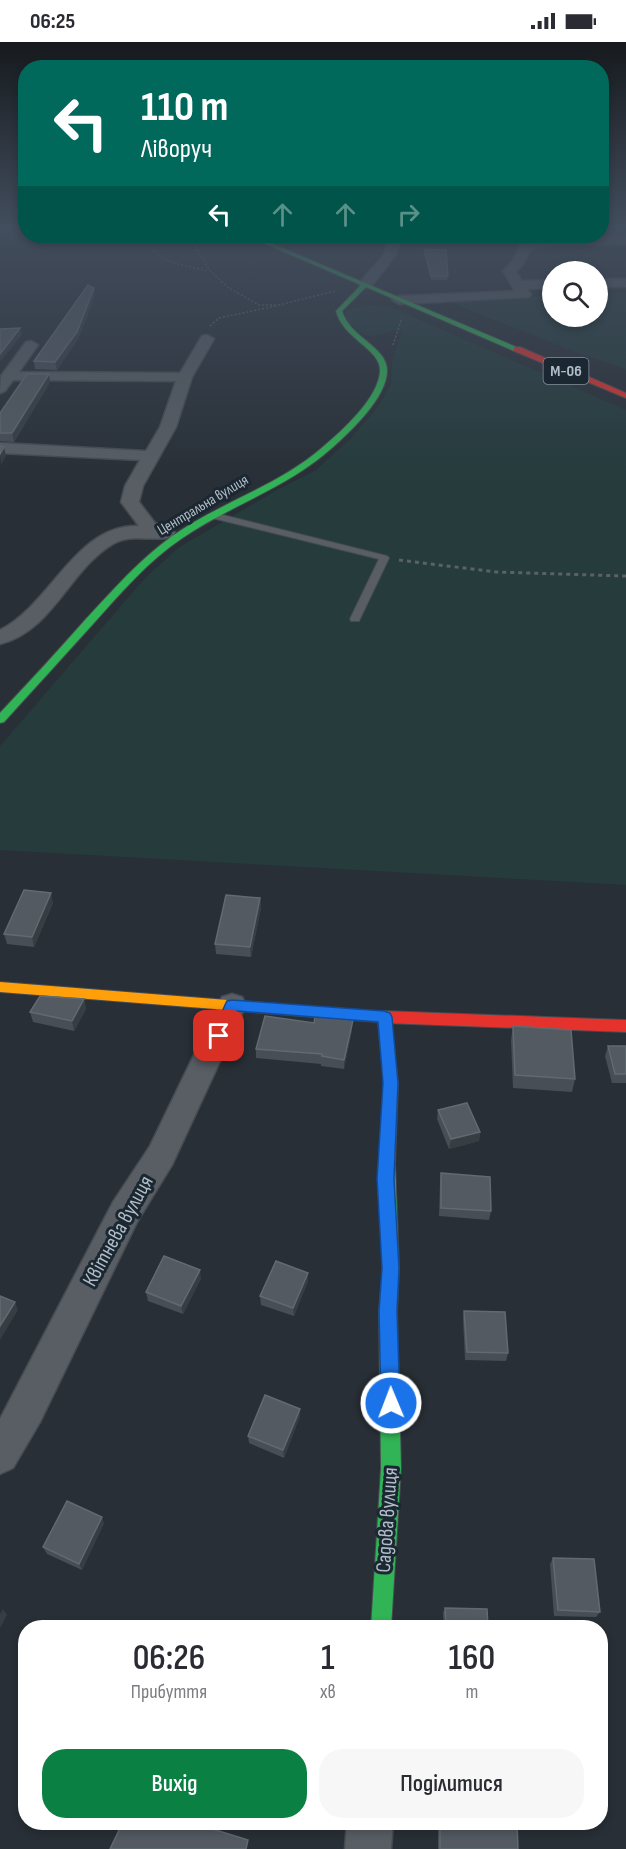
<!DOCTYPE html>
<html lang="uk">
<meta charset="utf-8">
<style>
body{margin:0;font-family:"Sofia Sans Condensed",sans-serif;background:#f7f7f7;color:#2b2b33;height:100vh;display:flex;flex-direction:column;font-size:22px;white-space:nowrap}
*{box-sizing:border-box;margin:0}
p{font-size:20px;color:#7c7c81}
.icon{flex:none;width:33px;height:33px;fill:none;stroke:currentColor;stroke-width:2;stroke-linecap:round;stroke-linejoin:round}
.map{position:relative;flex:1;overflow:hidden}
.details{position:absolute;left:18px;top:1578px;width:590px;height:210px;display:flex;flex-direction:column;background:#fff;border-radius:24px;box-shadow:0 3px 9px #0003}
.details>*{flex:none}
.hud{position:absolute;left:18px;top:18px;width:591px;height:183px;border-radius:24px;box-shadow:0 3px 9px #0003;background:#00695c;color:#fff;overflow:hidden}
.fabs{position:absolute;left:542px;top:219px;display:grid;gap:12px}
.fabs a{display:grid;place-items:center;width:66px;height:66px;border-radius:50%;background:#fff;box-shadow:0 3px 9px #0003;font-size:30px}
.pin{position:absolute;display:grid;place-items:center;width:51px;height:51px;color:#fff;margin:-26px;border-radius:12px;box-shadow:0 3px 9px #0006}
.me{position:absolute;width:66px;margin:-33px;rotate:359deg;stroke-linejoin:round;filter:drop-shadow(0 0 4px #0008)}
.turn{display:flex;align-items:center;gap:21px;height:126px;padding:0 24px;font-size:27px}
.turn .icon{width:78px;height:78px;stroke-width:2.5}
.turn b{display:block;font-size:42px;line-height:51px}
.lanes{display:flex;align-items:center;height:57px;padding:0 24px;background:#0003;justify-content:center;gap:30px;direction:ltr}
.lanes .off{opacity:.35}
.eta{display:flex;justify-content:space-evenly;align-items:center;height:102px;text-align:center}
.eta b{font-size:36px;font-weight:600;line-height:42px}
.button{display:flex;gap:12px;margin-top:auto;padding:12px 24px}
.button a{flex:1;height:69px;border-radius:24px;background:#0b8043;color:#fff;font-size:24px;font-weight:600;line-height:69px;text-align:center}
.button a+a{background:#f7f7f7;color:#2b2b33}
.status{display:flex;justify-content:space-between;align-items:center;height:42px;padding:0 30px;background:#fff;direction:ltr}
.status svg{height:16px;fill:currentColor}
.map>svg:first-child{display:block}
</style>
<div class="status"><b>06:25</b><svg viewBox="0 0 49 12"><path d="M0 12V9h3v3zM5 12V6h3v6zM10 12V3h3v9zM15 12V0h3v12zM26 1h20v11H26zM47 4h2v5h-2z"/></svg></div>
<div class="map">
<svg width="626" height="1807" viewBox="0 0 626 1807">
<rect width="100%" height="100%" fill="#282f36"/>
<g fill="#253b3c">
<polygon points="0,186 25,186 26,194 51,194 51,198 0,200"/>
<polygon points="626,251 626,327 578,311 454,262 465,257 552,254 552,274 597,274 597,252"/>
<path d="M369 263 390 265 626 368V843L0 808V704L145 536 178 506 275 449 316 428 350 397 378 365 391 342 392 318 402 290C382 286 376 303 356 287 350 282 347 279 345 271L349 267Z"/>
</g>
<g fill="none" stroke-linecap="round" stroke-linejoin="round">
<defs>
<polygon id="lane" points="215,471 387,514 389,516 359,579 351,579 350,577 379,517 212,476 211,474"/>
<g id="street">
<polygon points="390,194 402,194 395,214 370,246 360,246 359,243 360,240 383,214"/>
<polygon points="626,194 626,202 543,204 530,208 523,222 516,230 522,239 552,238 552,246 527,247 531,252 529,255 399,262 392,258 399,254 515,249 503,229 512,220 521,203 542,196"/>
<rect x="597" y="237" width="29" height="8"/>
<path d="M207 293 214 297 192 335 176 385 143 444 139 460 155 481 172 487 175 491 172 495C152 500 132 491 113 502 69 528 53 589 0 602V588C51 563 76 481 139 484L121 460 125 444 140 418 0 411V401L146 409 160 385 176 339 13 338 5 349 0 351 1 334 26 300 31 299 38 303 19 330 180 331 202 294Z"/>
<polygon points="232,952 242,955 246,963 172,1123 137,1180 40,1380 13,1426 0,1432 0,1377 113,1160 150,1104 222,955"/>
<polygon points="347,1780 393,1780 391,1807 345,1807"/>
</g>
<g id="fast">
<path d="M247 194H254L521 307 514 309 366 245 342 269C350 296 388 305 387 329 387 355 351 389 333 405 288 446 230 463 181 497 147 520 120 552 93 582 63 615 33 648 4 680L0 681V671C29 640 58 609 86 577 113 548 139 518 171 495 220 460 279 444 324 404 343 388 379 355 380 329 381 307 343 297 336 269L361 243Z"/>
<polygon points="387,1115 393,1117 395,1122 399,1226 397,1269 401,1426 391,1586 371,1586 381,1426 379,1269 383,1226 379,1122 381,1117"/>
</g>
<polygon id="slow" points="0,940 390,971 398,1041 395,1122 393,1127 387,1129 381,1127 379,1122 384,1041 378,980 0,950"/>
<g id="jam">
<polygon points="514,305 520,305 626,351 626,356 514,309"/>
<polygon points="384,969 626,978 626,990 384,981 379,979 377,975 379,971"/>
</g>
</defs>
<use href="#lane" stroke="#464b51" stroke-width="2"/>
<use href="#street" stroke="#464b51" stroke-width="3"/>
<use href="#fast" stroke="#464b51" stroke-width="2"/>
<use href="#slow" stroke="#464b51" stroke-width="2"/>
<use href="#jam" stroke="#464b51" stroke-width="2"/>
<g stroke="#5b6267" stroke-width="1.5" stroke-dasharray="2 2" stroke-linecap="butt">
<path d="M146 194C152 221 185 223 208 229"/>
<polyline points="189,194 210,229 229,246 259,263 279,263 335,249"/>
<polyline points="210,284 219,276 276,264"/>
<polyline points="393,303 402,276"/>
</g>
<polyline stroke="#5b6267" stroke-width="3" stroke-dasharray="4 4" stroke-linecap="butt" points="399,518 496,530 626,534"/>
<use href="#lane" fill="#585e64" fill-rule="evenodd"/>
<use href="#street" fill="#585e64" fill-rule="evenodd"/>
<use href="#fast" fill="#30b455" fill-rule="evenodd"/>
<use href="#slow" fill="#ff9f0a" fill-rule="evenodd"/>
<use href="#jam" fill="#e5322d" fill-rule="evenodd"/>
</g>
<g fill="#484e55">
<polygon points="424,207 448,234 447,238 431,238 424,211"/>
<polygon points="95,254 78,297 57,328 35,327 34,319"/>
<polygon points="50,340 14,400 0,399 0,371"/>
<polygon points="260,856 261,866 251,915 216,912 215,902"/>
<polygon points="53,861 34,905 7,902 4,892"/>
<polygon points="84,957 86,967 74,989 33,980 30,970"/>
<polygon points="513,984 575,1037 572,1050 513,1046 511,998"/>
<polygon points="352,988 344,1027 321,1024 321,1022 256,1016 256,1007"/>
<polygon points="608,1004 626,1004 626,1041 612,1041 605,1014"/>
<polygon points="438,1068 480,1090 479,1099 449,1107 437,1077"/>
<polygon points="441,1131 491,1169 489,1178 439,1174 440,1140"/>
<polygon points="308,1231 308,1239 294,1274 261,1263 260,1254"/>
<polygon points="201,1236 183,1272 148,1259 146,1250"/>
<polygon points="464,1269 508,1311 506,1319 465,1318 463,1277"/>
<polygon points="300,1374 284,1416 249,1401 248,1394"/>
<polygon points="104,1481 82,1528 47,1512 43,1505"/>
<polygon points="553,1516 600,1570 596,1575 554,1574 550,1522"/>
<polygon points="445,1566 488,1586 444,1586 443,1571"/>
<polygon points="438,1780 517,1780 518,1807 438,1807"/>
</g>
<g fill="#363d43">
<polygon points="94,246 95,254 78,297 57,328 55,320"/>
<polygon points="20,286 22,293 0,320 0,312"/>
<polygon points="49,332 50,340 14,400 12,391"/>
<polygon points="4,405 6,414 1,423 0,412"/>
<polygon points="51,851 53,861 34,905 32,895"/>
<polygon points="260,856 261,866 251,915 250,905"/>
<polygon points="84,957 86,967 74,989 72,979"/>
<polygon points="353,978 352,988 344,1027 344,1018"/>
<polygon points="480,1090 479,1099 449,1107 451,1097"/>
<polygon points="200,1228 201,1236 183,1272 181,1264"/>
<polygon points="308,1231 308,1239 294,1274 293,1266"/>
<polygon points="15,1260 18,1268 0,1298 0,1284"/>
<polygon points="300,1367 300,1374 284,1416 283,1408"/>
<polygon points="102,1475 104,1481 82,1528 79,1522"/>
<polygon points="3,1567 7,1573 0,1586 0,1572"/>
</g>
<g fill="#535a61" stroke="#626a71" stroke-width="1.5">
<polygon points="424,207 446,208 448,234 431,234"/>
<polygon points="88,243 94,246 77,290 55,320 34,319"/>
<polygon points="20,286 0,312 0,287"/>
<polygon points="27,332 49,332 12,391 0,391 0,371"/>
<polygon points="0,404 4,405 0,412"/>
<polygon points="24,848 51,851 32,895 4,892"/>
<polygon points="226,853 260,856 250,905 215,902"/>
<polygon points="40,954 84,957 72,979 30,970"/>
<polygon points="265,974 314,981 315,975 353,978 344,1018 322,1014 322,1012 256,1007"/>
<polygon points="513,984 571,988 575,1037 515,1033"/>
<polygon points="608,1004 626,1004 626,1032 615,1032"/>
<polygon points="467,1061 480,1090 451,1097 438,1068"/>
<polygon points="441,1131 490,1135 491,1169 441,1166"/>
<polygon points="164,1214 200,1228 181,1264 146,1250"/>
<polygon points="276,1219 308,1231 293,1266 260,1254"/>
<polygon points="0,1254 15,1260 0,1284"/>
<polygon points="464,1269 505,1270 508,1311 467,1310"/>
<polygon points="265,1353 300,1367 283,1408 248,1394"/>
<polygon points="67,1459 102,1475 79,1522 43,1505"/>
<polygon points="553,1516 594,1517 600,1570 558,1568"/>
<polygon points="445,1566 487,1567 488,1586 446,1586"/>
<polygon points="123,1780 190,1780 248,1798 246,1807 110,1807"/>
<polygon points="440,1780 517,1780 518,1807 440,1807"/>
</g>
<linearGradient id="sky" x2="0" y2="1"><stop stop-color="#161a1e"/><stop offset="0.42" stop-color="#424d5d"/><stop offset="1" stop-color="#424d5d" stop-opacity="0"/></linearGradient>
<rect width="626" height="439" fill="url(#sky)"/>
<polygon fill="#1a73e8" stroke="#114b97" stroke-width="1.5" points="232,958 384,969 390,971 392,975 398,1041 394,1137 399,1226 397,1269 400,1361 397,1368 391,1371 384,1368 381,1361 379,1269 382,1226 377,1137 383,1041 378,980 237,969 224,998 214,998 212,994 225,963 227,959"/>
<g text-anchor="middle" dominant-baseline="central" stroke-width="6" stroke-linejoin="round" paint-order="stroke">
<g font-size="15" fill="#b1bdc8" stroke="#1b2731">
<text transform="translate(203 463) rotate(-31)">Центральна вулиця</text>
</g>
<rect fill="#1b2731" stroke="#84909b" stroke-width="1.5" x="543.5" y="316" width="45" height="26" rx="4.5"/>
<g font-size="16" font-weight="bold" fill="#b1bdc8">
<text x="566" y="329">М-06</text>
</g>
<g font-size="21" fill="#b1bdc8" stroke="#1b2731">
<text transform="translate(118 1189) rotate(-61)">Квітнева вулиця</text>
<text transform="translate(387 1478) rotate(-86)">Садова вулиця</text>
</g>
</g>
</svg>
<div class="fabs">
<a><svg class="icon" aria-label="search" viewBox="0 0 24 24"><circle cx="10" cy="10" r="6"/><path d="M15 15l6 6"/></svg></a>
</div>
<div class="pin" style="left:219px;top:994px;background:#d93025"><svg class="icon" aria-label="arrive" viewBox="0 0 24 24"><path d="M6 21V4h12l-3 4 3 4H6"/></svg></div>
<svg class="me" style="left:391px;top:1361px" viewBox="-20 -20 40 40"><circle r="17" fill="#1a73e8" stroke="#fff" stroke-width="3"/><path d="M0-11L8 9 0 5-8 9z" fill="#fff"/></svg>
<div class="hud">
<div class="turn"><svg class="icon" aria-label="left" viewBox="0 0 24 24"><path d="M17 20v-9H6M10 6l-5 5 5 5"/></svg><div><b>110 m</b>Ліворуч</div></div>
<div class="lanes"><svg class="icon" aria-label="left" viewBox="0 0 24 24"><path d="M17 20v-9H6M10 6l-5 5 5 5"/></svg><svg class="icon off" aria-label="ahead" viewBox="0 0 24 24"><path d="M12 20V5M6 11l6-6 6 6"/></svg><svg class="icon off" aria-label="ahead" viewBox="0 0 24 24"><path d="M12 20V5M6 11l6-6 6 6"/></svg><svg class="icon off" aria-label="right" viewBox="0 0 24 24"><path d="M7 20v-9h11M14 6l5 5-5 5"/></svg></div>
</div>
<section class="details">
<div class="eta">
<div><b>06:26</b><p>Прибуття</p></div>
<div><b>1</b><p>хв</p></div>
<div><b>160</b><p>m</p></div>
</div>
<div class="button"><a>Вихід</a><a>Поділитися</a></div>
</section>
</div>
